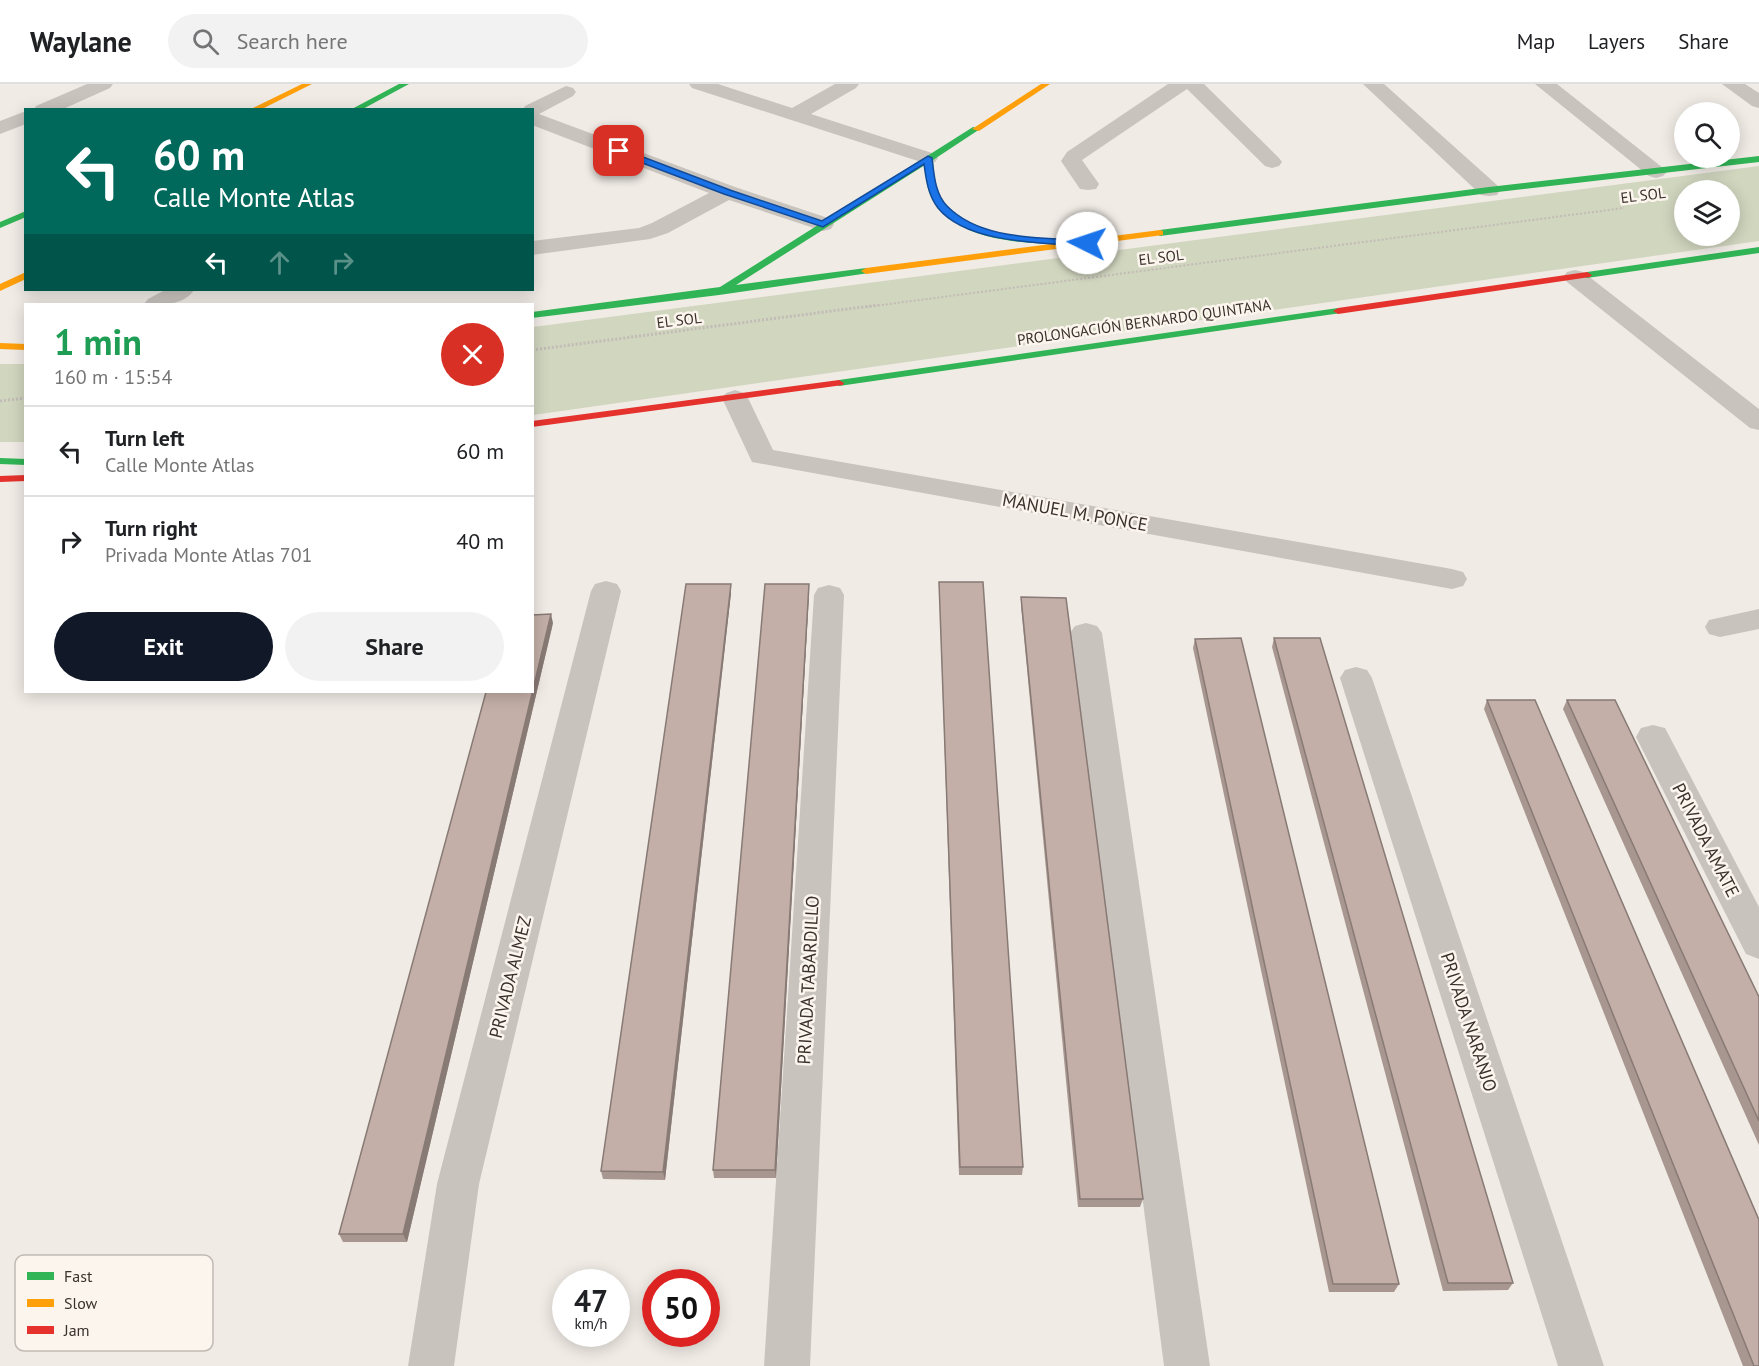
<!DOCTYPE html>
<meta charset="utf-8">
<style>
body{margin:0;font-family:"PT Sans",sans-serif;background:#f2f2f2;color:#202124;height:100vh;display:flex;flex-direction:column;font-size:22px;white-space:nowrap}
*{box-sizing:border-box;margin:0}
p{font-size:20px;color:#757577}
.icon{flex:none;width:33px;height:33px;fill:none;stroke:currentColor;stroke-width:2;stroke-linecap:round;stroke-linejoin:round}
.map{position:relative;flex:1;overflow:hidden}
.drawer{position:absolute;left:24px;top:219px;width:510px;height:390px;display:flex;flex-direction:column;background:#fff;border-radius:0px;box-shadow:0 3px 15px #0003}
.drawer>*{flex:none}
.guide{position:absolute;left:24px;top:24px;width:510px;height:183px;border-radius:0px;box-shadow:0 3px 15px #0003;background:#00695c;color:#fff;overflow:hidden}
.tools{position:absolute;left:1674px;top:18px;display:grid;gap:12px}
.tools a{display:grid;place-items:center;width:66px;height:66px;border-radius:50%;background:#fff;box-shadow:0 3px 15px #0003;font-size:30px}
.speed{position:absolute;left:552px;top:1185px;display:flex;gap:12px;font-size:30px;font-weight:700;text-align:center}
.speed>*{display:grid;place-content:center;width:78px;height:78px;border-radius:50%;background:#fff;box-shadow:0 3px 15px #0003;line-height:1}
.speed small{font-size:15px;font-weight:400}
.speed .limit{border:9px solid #d22;background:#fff;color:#111}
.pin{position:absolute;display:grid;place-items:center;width:51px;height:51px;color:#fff;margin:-26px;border-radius:12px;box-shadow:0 3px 9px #0006}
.me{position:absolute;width:66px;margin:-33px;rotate:274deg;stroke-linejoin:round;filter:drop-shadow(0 0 4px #0008)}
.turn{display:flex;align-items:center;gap:21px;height:126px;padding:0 30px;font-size:27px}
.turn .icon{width:78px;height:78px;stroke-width:2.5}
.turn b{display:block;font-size:42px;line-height:51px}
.lanes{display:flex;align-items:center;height:57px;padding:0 30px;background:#0003;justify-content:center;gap:30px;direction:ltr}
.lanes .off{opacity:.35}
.round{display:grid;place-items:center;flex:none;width:63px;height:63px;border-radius:32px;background:#f2f2f2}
.summary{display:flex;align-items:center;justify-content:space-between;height:102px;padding:0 30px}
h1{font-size:36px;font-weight:600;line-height:45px;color:#1e9e55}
.action{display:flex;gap:12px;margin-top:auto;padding:12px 30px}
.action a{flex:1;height:69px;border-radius:36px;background:#111827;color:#fff;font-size:24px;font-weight:600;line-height:69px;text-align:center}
.action a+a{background:#f2f2f2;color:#202124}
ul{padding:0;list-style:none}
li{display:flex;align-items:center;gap:18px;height:90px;padding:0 30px;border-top:2px solid #e0e0e0}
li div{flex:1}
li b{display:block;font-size:22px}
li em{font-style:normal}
header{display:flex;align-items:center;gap:36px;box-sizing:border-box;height:84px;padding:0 30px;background:#fff;border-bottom:2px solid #e0e0e0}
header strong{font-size:28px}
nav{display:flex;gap:33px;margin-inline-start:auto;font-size:21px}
.search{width:420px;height:54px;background:#f2f2f2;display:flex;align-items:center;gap:15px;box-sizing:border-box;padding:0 21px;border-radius:33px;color:#757577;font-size:22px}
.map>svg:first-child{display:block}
</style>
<header>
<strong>Waylane</strong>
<div class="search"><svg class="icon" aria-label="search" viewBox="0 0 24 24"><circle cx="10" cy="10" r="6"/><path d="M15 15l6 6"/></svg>Search here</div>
<nav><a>Map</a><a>Layers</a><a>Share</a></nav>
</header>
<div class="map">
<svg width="1759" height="1282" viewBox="0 0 1759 1282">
<rect width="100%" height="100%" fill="#f0ebe5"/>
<g fill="#d1d6bf" fill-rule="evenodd">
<path d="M1759 82V157L533 331V243ZM1684 106H1730V152H1684Z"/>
<rect x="0" y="280" width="25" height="78"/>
</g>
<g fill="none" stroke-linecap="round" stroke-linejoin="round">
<polyline stroke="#c2bbb6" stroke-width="2" stroke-dasharray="2 2" stroke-linecap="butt" points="866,223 1624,124"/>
<g stroke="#c2bbb6" stroke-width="3" stroke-dasharray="2 2" stroke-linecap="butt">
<polyline points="532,266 878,221"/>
<polyline points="0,317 26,314"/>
</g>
<g fill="#c9c3be" fill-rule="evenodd">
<polygon points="87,0 113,0 110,4 61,26 34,26 36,22"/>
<polygon points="689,0 718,0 792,24 835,0 859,0 856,4 811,30 935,70 938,74 935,78 928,80 921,78 692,4"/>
<polygon points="1168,0 1204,0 1279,74 1282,78 1279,82 1272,84 1265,82 1187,5 1082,76 1099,100 1096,105 1088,106 1080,105 1061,77 1067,68"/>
<polygon points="1363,0 1384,0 1497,101 1500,106 1497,111 1489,112 1481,111"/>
<polygon points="1535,0 1557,0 1663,84 1667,88 1663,92 1656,94 1649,92"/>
<polygon points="1722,0 1745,0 1759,9 1759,24 1752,22"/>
<polygon points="566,2 573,4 576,8 573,12 539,30 735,103 831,135 834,140 831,145 823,147 729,116 668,149 650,155 532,171 532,157 639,144 652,139 709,109 532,41 532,26 523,26 525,22"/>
<polygon points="26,27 26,40 0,50 0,37"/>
<polygon points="1575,186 1583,188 1759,325 1759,346 1750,344 1567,198 1563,193 1567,188"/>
<path d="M165 206H194C182 223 162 220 144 220L148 215Z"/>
<polygon points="735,306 744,309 748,314 773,366 1452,485 1463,488 1467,495 1463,502 1452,505 752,378 722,314 726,309"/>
<polygon points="606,497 617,500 621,507 479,1100 454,1282 408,1282 437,1100 591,507 595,500"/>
<polygon points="829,501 840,504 844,511 810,1282 764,1282 814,511 818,504"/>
<polygon points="1759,525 1759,545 1720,553 1709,550 1705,543 1709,536"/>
<polygon points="1086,539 1097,542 1102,549 1210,1282 1164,1282 1070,549 1075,542"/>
<polygon points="1356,583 1367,586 1372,594 1604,1282 1558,1282 1340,594 1345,586"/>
<polygon points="1653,641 1665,644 1759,823 1759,875 1746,870 1636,653 1641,644"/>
</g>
<g fill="#30b455" fill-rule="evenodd">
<polygon points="399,0 409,0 361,26 350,26"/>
<path d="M973 43 980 45 933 76C934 90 934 106 942 117 970 157 1044 154 1087 156L1092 159 1090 161C1080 163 1068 161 1058 160 1017 159 963 156 936 121 927 110 926 95 925 81L736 201 866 184 869 185V189L719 211 532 234V228L720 203Z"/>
<polygon points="1759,72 1759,78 1489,109 1160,152 1155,149 1160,146 1489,103"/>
<polygon points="26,127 26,133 0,144 0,138"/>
<polygon points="1759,163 1759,169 1587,194 1582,191 1587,188"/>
<polygon points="1338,224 1343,227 1341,229 839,302 834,299 839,296"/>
<polygon points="0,374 26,375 26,381 0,380"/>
</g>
<g fill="#ff9f0a" fill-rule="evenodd">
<polygon points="302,0 312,0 260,26 249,26"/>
<polygon points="1041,0 1050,0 979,47 972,45"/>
<polygon points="1160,146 1163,147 1163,151 866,190 861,187 866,184"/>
<polygon points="26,188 26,195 0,207 0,200"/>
<polygon points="0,259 26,260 26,266 0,265"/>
</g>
<g fill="#e5322d" fill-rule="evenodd">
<polygon points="1587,188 1592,191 1590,193 1338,230 1333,227 1338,224"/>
<polygon points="839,296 844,299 843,301 532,343 532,337"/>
<polygon points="26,391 26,397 0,398 0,392"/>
</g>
</g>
<g fill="#a89690">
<polygon points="939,498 1023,1083 1022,1091 959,1091"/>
<polygon points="731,500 731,509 665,1096 603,1095 601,1087"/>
<polygon points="809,509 776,1094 714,1094 713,1086"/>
<polygon points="1021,513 1143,1115 1140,1123 1078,1123 1021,522"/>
<polygon points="553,539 407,1158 343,1158 339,1150"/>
<polygon points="1274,554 1513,1199 1508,1206 1443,1207 1272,563"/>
<polygon points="1195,555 1399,1200 1394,1208 1329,1208 1193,564"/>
<polygon points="1487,616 1759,1282 1743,1282 1484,625"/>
<polygon points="1567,616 1759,913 1759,1061 1563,625"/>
</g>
<g fill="#887a75">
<polygon points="731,500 731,509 665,1096 663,1088"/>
<polygon points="809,500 809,509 776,1094 775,1086"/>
<polygon points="551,530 553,539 407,1158 403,1150"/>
</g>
<g fill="#c3afa7" stroke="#887a75" stroke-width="1.5">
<polygon points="939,498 983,498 1023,1083 960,1083"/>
<polygon points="686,500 731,500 663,1088 601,1087"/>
<polygon points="765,500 809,500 775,1086 713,1086"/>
<polygon points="1021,513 1066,514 1143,1115 1080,1115"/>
<polygon points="551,530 403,1150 339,1150 486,608 532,608 532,531"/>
<polygon points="1241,554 1399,1200 1333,1200 1195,555"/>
<polygon points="1274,554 1320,554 1513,1199 1448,1199"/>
<polygon points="1487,616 1535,616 1759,1136 1759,1282 1754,1282"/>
<polygon points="1567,616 1615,616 1759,913 1759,1037"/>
</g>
<path fill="#1a73e8" stroke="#114b97" stroke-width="1.5" d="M616 65H622L730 106 822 137 928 72 932 74C934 90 935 110 947 122 981 157 1042 153 1087 157L1092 159 1087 162C1044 159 967 160 938 124 928 111 926 95 924 80L823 143 724 110 616 69Z"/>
<g text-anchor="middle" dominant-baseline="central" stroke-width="5" stroke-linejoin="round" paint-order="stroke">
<g font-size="15" fill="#3b302b" stroke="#fbf5ee">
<text transform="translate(1643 111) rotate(-7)">EL SOL</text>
<text transform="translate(1161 173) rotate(-7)">EL SOL</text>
<text transform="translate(679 236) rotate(-7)">EL SOL</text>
<text transform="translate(1144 238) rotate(-8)">PROLONGACIÓN BERNARDO QUINTANA</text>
</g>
<g font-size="18" fill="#3b302b" stroke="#fbf5ee">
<text transform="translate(1075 428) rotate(10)">MANUEL M. PONCE</text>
<text transform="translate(1706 756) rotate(63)">PRIVADA AMATE</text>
<text transform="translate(510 893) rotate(-76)">PRIVADA ALMEZ</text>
<text transform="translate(808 896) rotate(-87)">PRIVADA TABARDILLO</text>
<text transform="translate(1469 938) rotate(72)">PRIVADA NARANJO</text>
</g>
</g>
<rect x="15" y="1171" width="198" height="96" rx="9" fill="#fbf5ee" stroke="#c1bab4" stroke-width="1.5"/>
<rect x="27" y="1188" width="27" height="8" fill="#30b455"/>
<rect x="27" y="1215" width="27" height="8" fill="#ff9f0a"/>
<rect x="27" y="1242" width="27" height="8" fill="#e5322d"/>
<g font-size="16" fill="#3b302b">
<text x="64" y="1198">Fast</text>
<text x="64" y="1225">Slow</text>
<text x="64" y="1252">Jam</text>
</g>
</svg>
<div class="tools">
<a><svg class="icon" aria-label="search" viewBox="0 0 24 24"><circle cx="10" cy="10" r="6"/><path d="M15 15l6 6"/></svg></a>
<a><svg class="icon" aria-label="layers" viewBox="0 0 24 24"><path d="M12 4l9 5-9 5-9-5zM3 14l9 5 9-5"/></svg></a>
</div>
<div class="speed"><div>47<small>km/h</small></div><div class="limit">50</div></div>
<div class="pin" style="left:619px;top:67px;background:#d93025"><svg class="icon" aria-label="arrive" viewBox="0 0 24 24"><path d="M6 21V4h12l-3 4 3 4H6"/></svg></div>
<svg class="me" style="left:1087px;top:159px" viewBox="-20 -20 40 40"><circle r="19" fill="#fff"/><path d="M0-13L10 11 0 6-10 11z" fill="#1a73e8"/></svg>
<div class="guide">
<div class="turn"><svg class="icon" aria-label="left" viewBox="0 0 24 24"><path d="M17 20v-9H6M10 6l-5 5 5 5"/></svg><div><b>60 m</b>Calle Monte Atlas</div></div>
<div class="lanes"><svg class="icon" aria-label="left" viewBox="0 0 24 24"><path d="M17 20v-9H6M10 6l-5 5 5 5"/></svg><svg class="icon off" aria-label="ahead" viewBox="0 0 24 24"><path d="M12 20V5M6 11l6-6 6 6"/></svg><svg class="icon off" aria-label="right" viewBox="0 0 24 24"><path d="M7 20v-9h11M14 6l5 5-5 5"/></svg></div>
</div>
<section class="drawer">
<div class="summary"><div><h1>1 min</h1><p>160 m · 15:54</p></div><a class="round" style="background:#d93025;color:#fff"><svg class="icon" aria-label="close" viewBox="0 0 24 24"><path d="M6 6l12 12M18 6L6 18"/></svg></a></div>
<ul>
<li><svg class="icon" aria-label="left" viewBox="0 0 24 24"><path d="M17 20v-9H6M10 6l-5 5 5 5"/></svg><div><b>Turn left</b><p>Calle Monte Atlas</p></div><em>60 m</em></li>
<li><svg class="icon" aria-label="right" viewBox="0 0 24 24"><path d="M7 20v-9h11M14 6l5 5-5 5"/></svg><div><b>Turn right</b><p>Privada Monte Atlas 701</p></div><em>40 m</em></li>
</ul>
<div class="action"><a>Exit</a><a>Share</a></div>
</section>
</div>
